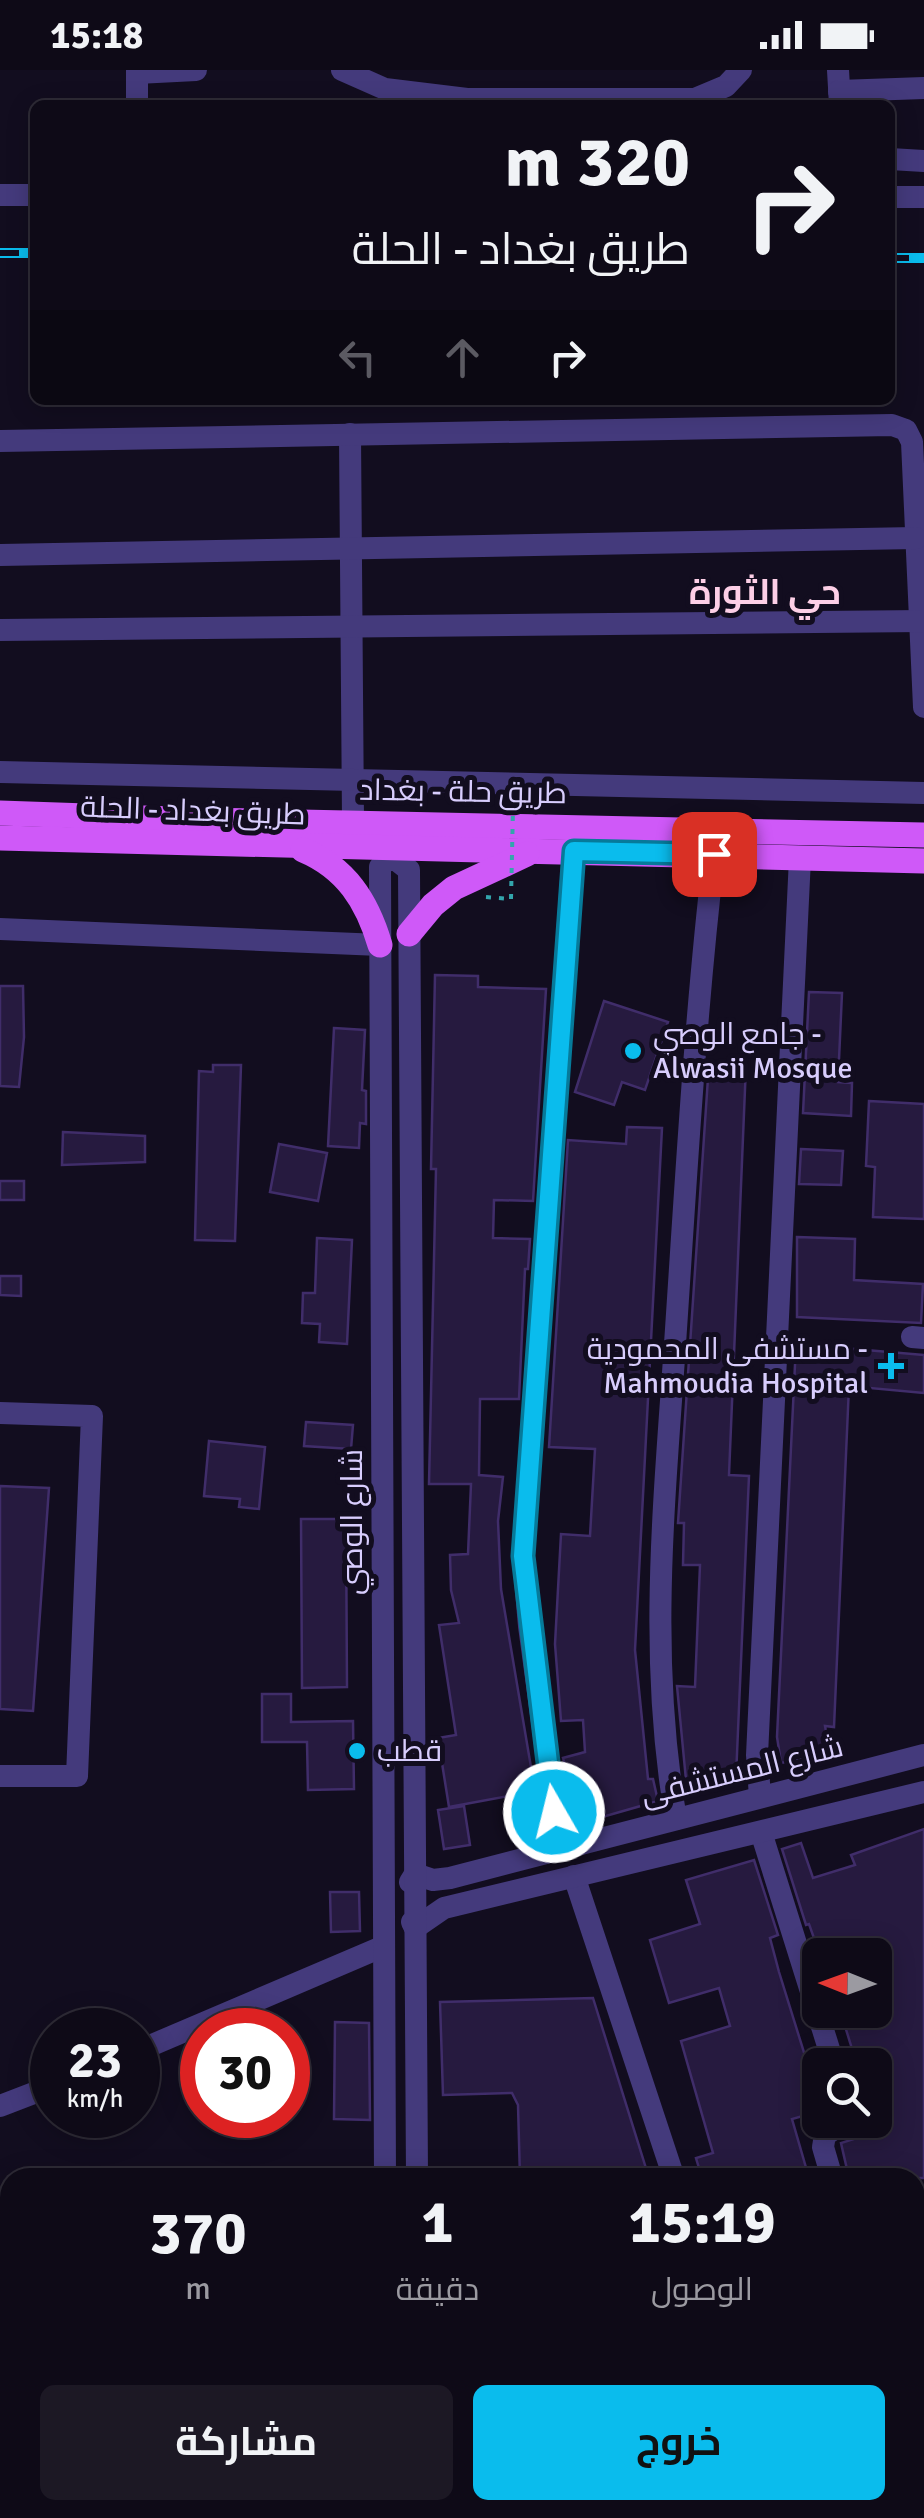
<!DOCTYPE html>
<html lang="ar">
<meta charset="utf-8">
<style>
body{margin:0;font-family:Signika,Cairo,sans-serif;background:#1c1824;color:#f1f3f6;direction:rtl;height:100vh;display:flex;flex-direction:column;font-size:38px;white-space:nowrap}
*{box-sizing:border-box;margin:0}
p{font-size:32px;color:#9b9aa1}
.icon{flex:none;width:55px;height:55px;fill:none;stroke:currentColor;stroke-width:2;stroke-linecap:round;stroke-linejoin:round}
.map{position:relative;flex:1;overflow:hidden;direction:ltr}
.sheet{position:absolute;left:0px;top:2098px;width:925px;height:352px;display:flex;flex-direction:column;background:#0e0a17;border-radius:30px 30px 0 0;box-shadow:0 5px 25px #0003,0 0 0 2px #2e2b36;direction:rtl}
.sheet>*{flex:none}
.top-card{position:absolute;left:30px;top:30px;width:865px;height:305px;border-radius:15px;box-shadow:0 5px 25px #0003,0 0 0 2px #2e2b36;direction:rtl;background:#0e0a17;color:#f1f3f6;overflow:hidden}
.needle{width:65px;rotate:271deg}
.fabs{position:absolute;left:802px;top:1868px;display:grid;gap:20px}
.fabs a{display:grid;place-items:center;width:90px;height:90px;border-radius:15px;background:#0e0a17;box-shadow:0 5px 25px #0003,0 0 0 2px #2e2b36;font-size:50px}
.speed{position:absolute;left:30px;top:1938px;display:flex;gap:20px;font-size:50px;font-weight:700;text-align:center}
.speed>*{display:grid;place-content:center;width:130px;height:130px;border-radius:50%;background:#0e0a17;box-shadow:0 5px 25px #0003,0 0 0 2px #2e2b36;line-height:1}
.speed small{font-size:25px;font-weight:400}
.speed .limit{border:15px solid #d22;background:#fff;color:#111}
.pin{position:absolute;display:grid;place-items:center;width:85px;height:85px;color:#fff;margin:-42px;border-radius:20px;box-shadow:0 5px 15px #0006}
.me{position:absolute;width:110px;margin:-55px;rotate:352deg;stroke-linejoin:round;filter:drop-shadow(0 0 8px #0008)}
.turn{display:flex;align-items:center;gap:35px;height:210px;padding:0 40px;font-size:45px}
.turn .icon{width:130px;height:130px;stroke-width:2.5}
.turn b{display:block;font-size:70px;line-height:85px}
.lanes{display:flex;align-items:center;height:95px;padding:0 40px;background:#0003;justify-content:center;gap:50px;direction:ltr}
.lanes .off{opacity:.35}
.eta{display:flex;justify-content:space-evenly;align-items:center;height:170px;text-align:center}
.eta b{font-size:60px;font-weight:700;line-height:70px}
.primary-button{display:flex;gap:20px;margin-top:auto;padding:20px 40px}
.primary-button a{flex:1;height:115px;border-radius:15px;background:#0abced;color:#111;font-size:40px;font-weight:700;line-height:115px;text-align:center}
.primary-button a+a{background:#1c1824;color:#f1f3f6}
.status{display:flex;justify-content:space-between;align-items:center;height:70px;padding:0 50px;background:#0e0a17;direction:ltr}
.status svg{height:28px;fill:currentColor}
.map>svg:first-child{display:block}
</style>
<div class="status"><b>15:18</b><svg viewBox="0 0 49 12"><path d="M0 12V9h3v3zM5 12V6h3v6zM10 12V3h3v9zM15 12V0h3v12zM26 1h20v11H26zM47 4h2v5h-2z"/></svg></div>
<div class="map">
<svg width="924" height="2448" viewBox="0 0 924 2448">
<rect width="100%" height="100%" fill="#120d1f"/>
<g fill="#261a3f" stroke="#402d6a" stroke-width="2.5">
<polygon points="435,905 478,906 478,917 546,919 533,1131 494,1130 493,1168 530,1169 528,1199 525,1199 519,1329 480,1329 479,1405 503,1407 498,1451 501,1519 535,1721 449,1737 438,1668 456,1665 439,1555 459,1553 451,1520 450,1485 468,1484 471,1414 429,1414 436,1099 431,1099"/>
<polygon points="0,916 23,916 24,967 19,1017 0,1016"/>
<polygon points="809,922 842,923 838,1012 852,1013 851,1046 803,1043"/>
<polygon points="604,931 668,952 645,1020 622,1012 614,1035 575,1022"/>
<polygon points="334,958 365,960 362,1020 366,1021 366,1054 360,1053 359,1078 328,1076"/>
<polygon points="709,993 746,995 729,1405 749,1406 736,1707 698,1706 698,1711 686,1710 677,1616 695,1617 700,1495 683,1495 684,1453 678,1453"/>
<polygon points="213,995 241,995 235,1171 195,1170 199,1001 213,1002"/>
<polygon points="869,1031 924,1034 924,1149 873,1147 875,1097 866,1096"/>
<polygon points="627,1057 662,1058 635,1580 648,1709 653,1709 658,1731 571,1756 566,1716 570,1715 563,1688 585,1682 583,1650 561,1651 555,1574 561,1464 590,1466 595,1379 549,1377 568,1070 626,1074"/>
<polygon points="63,1062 145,1066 145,1092 62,1095"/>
<polygon points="279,1074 327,1083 318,1131 270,1122"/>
<polygon points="801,1079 843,1081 841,1115 799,1114"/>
<rect x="0" y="1111" width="24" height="19"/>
<polygon points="797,1167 855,1169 854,1210 923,1214 921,1253 797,1247"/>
<polygon points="317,1168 352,1170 347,1274 319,1272 320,1254 302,1253 303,1223 315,1223"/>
<polygon points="0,1206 21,1206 21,1226 0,1225"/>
<polygon points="796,1274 924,1285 924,1323 849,1316 834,1657 825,1656 830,1683 781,1693 777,1667"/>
<polygon points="306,1352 353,1355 351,1379 304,1376"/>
<polygon points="209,1371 265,1377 259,1439 239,1437 240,1429 204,1426"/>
<polygon points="0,1416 49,1418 33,1641 0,1639"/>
<polygon points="301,1449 346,1449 347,1617 302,1618"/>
<polygon points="262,1624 291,1624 291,1652 353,1651 354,1719 308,1720 307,1672 262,1672"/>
<polygon points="464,1736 470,1775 444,1779 438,1740"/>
<polygon points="924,1759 924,2108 849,2108 841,2073 873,2063 870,2050 875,2050 875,1995 857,1995 840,1940 875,1940 875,1885 820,1885 809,1854 806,1855 782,1779 801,1773 813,1808 855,1795 851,1785"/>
<polygon points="754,1790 778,1865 770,1868 779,1902 820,2034 820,2041 792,2049 809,2108 702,2108 696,2088 713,2083 681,1971 730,1956 719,1918 669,1933 650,1870 700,1854 686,1810"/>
<polygon points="330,1822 359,1822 360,1861 331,1862"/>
<polygon points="593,1928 649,2108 520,2108 518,2035 512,2023 443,2025 440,1932"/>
<polygon points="335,1952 369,1953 370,2050 334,2049"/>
</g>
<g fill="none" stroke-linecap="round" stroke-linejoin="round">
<polyline stroke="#33a5ac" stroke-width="4" stroke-dasharray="5 8" stroke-linecap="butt" points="486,827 511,829"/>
<g stroke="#443a7c" stroke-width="22">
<polyline points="342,0 385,19 467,29 695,29 726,16 741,0"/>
<polyline points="838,0 840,35"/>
<polyline points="137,3 196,0"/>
<polyline points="839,21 924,18"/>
<polyline points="137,35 137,0"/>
<polyline points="890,89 924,91"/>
<polyline points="0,125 35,125"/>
<polyline points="890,127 924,127"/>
<polyline points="350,364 353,751"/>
<polyline points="0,371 892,355 906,360 912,372 924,637"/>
<polyline points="0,485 916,468"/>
<polyline points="0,560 924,551"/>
<polyline points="0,702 924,723"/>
<polyline points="0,859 380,875"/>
<polyline points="912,1267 924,1268"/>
<polyline points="0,1343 92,1346 77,1706 0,1706"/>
<polyline points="760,1727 757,1685 800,788"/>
<path d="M676 1749C648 1587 664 1436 675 1274 686 1110 695 947 714 784"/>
<polyline points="761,1762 834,1995"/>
<polyline points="559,1778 529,1556 523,1486 573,781"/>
<polyline points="574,1806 674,2108"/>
<polyline points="410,1812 415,1804 433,1810 450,1808 924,1685"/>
<polyline points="412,1852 415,1858 444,1838 924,1722"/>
<polyline points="138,1981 384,1876"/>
<polyline points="0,2036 52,2016"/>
<polyline points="385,2108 380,797 386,791 395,789 409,800 417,2108"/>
<polyline points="832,2108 823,2077 825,2065 848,2050"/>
<polyline points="915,2144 924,2144"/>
<polyline points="915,2304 924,2304"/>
<polyline points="0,2305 10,2305"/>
<polyline points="0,2412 10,2412"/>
<polyline points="387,2440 387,2448"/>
<polyline points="419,2440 419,2448"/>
<polyline points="195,2448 196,2440"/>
<polyline points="617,2448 617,2440"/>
<polyline points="783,2448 783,2440"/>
</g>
<g stroke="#cf59f8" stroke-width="25">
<polyline points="0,743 202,750 924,765"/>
<polyline points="0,768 924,791"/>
<path d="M303 780C346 798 367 831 380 875"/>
<polyline points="409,864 433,835 454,818 527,784"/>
</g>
<defs>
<g id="rail">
<polyline points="0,183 35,183"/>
<polyline points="890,188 924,188"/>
</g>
</defs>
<use href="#rail" stroke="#0abced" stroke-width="10"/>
<use href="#rail" stroke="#120d1f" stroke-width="6" stroke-dasharray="19" stroke-linecap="butt"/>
<polyline stroke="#33a5ac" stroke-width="4" stroke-dasharray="5 8" stroke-linecap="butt" points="511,829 513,738"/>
</g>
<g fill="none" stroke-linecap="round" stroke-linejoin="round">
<defs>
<polyline id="route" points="554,1742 523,1486 574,781 714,784"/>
</defs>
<use href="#route" stroke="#067a9a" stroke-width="25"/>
<use href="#route" stroke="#0abced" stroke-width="18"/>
</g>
<g fill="#0abced" stroke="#120d1f" stroke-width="4">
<circle cx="633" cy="981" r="10"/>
<path d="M886 1281h10v10h10v10h-10v10h-10v-10h-10v-10h10z"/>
<circle cx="357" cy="1681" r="10"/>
</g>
<g text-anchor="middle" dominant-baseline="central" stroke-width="10" stroke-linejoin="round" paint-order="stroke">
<g font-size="30" fill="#d8cdfd" stroke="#120d1f">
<text transform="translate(463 722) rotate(1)">طريق حلة - بغداد</text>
<text transform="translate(193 741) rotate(2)">طريق بغداد - الحلة</text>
<text transform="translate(352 1452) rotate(-90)">شارع الوصي</text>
<text transform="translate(742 1701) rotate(-14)">شارع المستشفى</text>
</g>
<g font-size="30" fill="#d8cdfd" stroke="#120d1f" text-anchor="start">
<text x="653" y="964">جامع الوصي -<tspan x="653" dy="34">Alwasii Mosque</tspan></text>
<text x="868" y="1279" text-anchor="end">مستشفى المحمودية -<tspan x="868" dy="34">Mahmoudia Hospital</tspan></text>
<text x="377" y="1681">قطب</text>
</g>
<g font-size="35" font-weight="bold" fill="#fdcfe7" stroke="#120d1f">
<text x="765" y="522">حي الثورة</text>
</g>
</g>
</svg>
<div class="fabs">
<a><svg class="needle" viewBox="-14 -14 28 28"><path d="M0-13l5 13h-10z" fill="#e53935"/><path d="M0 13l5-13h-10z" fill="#9b9aa1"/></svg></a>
<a><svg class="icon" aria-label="search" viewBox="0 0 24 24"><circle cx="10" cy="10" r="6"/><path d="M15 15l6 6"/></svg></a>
</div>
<div class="speed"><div>23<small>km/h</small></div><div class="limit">30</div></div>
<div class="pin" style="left:714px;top:784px;background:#d93025"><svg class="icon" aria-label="arrive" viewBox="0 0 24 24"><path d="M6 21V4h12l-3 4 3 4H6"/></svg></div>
<svg class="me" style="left:554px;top:1742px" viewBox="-20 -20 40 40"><circle r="17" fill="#0abced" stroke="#fff" stroke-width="3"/><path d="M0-11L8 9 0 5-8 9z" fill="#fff"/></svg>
<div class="top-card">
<div class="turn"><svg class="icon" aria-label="right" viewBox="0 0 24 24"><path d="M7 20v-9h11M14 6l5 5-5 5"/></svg><div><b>320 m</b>طريق بغداد - الحلة</div></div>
<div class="lanes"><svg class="icon off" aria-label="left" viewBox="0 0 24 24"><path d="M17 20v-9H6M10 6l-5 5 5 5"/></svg><svg class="icon off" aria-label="ahead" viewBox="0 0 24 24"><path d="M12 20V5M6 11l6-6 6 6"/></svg><svg class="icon" aria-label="right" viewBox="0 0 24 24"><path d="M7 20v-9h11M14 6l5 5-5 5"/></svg></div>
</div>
<section class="sheet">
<div class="eta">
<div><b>15:19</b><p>الوصول</p></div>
<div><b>1</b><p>دقيقة</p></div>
<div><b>370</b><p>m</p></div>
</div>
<div class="primary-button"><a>خروج</a><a>مشاركة</a></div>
</section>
</div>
